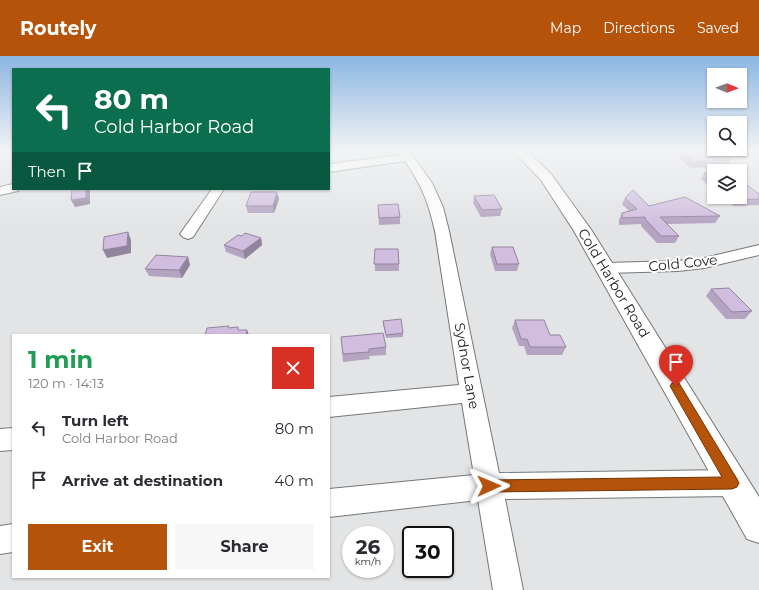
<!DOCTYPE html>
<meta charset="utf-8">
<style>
body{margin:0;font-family:Montserrat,sans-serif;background:#f7f7f7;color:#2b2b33;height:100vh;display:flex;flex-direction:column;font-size:15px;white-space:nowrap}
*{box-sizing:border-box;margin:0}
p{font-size:13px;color:#7c7c81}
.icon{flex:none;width:22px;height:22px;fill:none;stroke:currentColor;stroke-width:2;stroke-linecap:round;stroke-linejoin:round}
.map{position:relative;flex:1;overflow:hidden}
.side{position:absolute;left:12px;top:278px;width:318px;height:244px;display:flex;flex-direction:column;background:#fff;border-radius:0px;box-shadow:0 1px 3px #0004}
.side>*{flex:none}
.top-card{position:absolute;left:12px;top:12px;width:318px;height:122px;border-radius:0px;box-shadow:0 1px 3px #0004;background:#0b6e4f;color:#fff;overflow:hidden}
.needle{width:26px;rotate:91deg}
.controls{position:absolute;left:707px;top:12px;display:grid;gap:8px}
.controls a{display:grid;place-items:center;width:40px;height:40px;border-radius:0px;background:#fff;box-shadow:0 1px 3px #0004;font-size:20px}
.speed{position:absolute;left:342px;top:470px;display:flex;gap:8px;font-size:20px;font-weight:700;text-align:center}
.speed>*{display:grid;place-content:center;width:52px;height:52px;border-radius:50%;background:#fff;box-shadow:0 1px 3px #0004;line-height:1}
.speed small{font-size:10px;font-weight:400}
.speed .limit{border:2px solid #111;border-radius:6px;background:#fff;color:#111}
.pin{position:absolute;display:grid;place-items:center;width:34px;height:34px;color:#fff;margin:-41px -17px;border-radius:50% 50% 50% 0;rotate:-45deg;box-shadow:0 0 4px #0007}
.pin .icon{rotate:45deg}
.me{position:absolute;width:44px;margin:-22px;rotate:89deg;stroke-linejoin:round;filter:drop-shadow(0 0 3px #0008)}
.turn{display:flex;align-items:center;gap:14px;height:84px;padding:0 16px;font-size:18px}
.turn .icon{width:52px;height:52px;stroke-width:2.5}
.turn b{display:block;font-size:28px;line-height:34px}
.then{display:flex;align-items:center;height:38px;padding:0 16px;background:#0003;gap:8px;font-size:15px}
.round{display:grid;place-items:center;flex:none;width:42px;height:42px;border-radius:0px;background:#f7f7f7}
.head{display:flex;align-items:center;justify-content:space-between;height:68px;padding:0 16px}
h1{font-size:24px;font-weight:700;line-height:30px;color:#1e9e55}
.primary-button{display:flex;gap:8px;margin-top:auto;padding:8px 16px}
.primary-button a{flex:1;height:46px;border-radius:0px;background:#b45309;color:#fff;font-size:16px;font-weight:700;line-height:46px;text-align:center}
.primary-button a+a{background:#f7f7f7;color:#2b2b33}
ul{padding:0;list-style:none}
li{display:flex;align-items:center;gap:12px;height:52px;padding:0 16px}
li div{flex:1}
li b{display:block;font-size:15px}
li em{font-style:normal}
header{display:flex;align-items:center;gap:24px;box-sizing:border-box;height:56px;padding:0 20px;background:#b45309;color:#fff}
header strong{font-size:19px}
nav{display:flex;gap:22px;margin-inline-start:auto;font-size:14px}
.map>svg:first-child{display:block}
</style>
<header>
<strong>Routely</strong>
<nav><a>Map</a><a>Directions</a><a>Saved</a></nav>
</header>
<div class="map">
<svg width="759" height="534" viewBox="0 0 759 534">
<rect width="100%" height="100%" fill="#e2e4e6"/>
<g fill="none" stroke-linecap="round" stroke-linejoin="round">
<defs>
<g id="minor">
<path d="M399 95H409L432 127 443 151 449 175 499 417 732 414 741 418 745 427 741 436 732 440 505 443 523 534H493L478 444 329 461V433L474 419 462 347 329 361V341L459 329 435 175C428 145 422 130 405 105L329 116V108L401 99Z"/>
<polygon points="13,128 13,133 19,133 18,135 0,139 0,131"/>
<polygon points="212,133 224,133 193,181 188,183 183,181 180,178"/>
<polygon points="759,189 759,199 704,212 678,215 606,217 600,216 598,212 600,208 606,207 678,205 704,202"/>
<polygon points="13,372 13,394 0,395 0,373"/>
<polygon points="13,468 13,496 0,498 0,470"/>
</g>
<polygon id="major" points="513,95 527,95 551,118 592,175 759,441 759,487 747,483 574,175 541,124"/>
</defs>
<use href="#minor" stroke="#757879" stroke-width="2"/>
<use href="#major" stroke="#757879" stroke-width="2"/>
<use href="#minor" fill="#fff" fill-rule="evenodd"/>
<use href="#major" fill="#fff" fill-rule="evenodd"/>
</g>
<g fill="#b4a3c1">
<polygon points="681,95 709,95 731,104 727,111 690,112 678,100"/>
<polygon points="714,115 714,135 701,123 704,117"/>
<polygon points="759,138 759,149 734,150 722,141 740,141"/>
<polygon points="474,140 502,153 500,160 481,161 473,147"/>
<polygon points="625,142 649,150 720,160 715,167 667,168 679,180 675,187 657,187 641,170 641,168 619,169 619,164 622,157 629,155 622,148"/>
<polygon points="279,143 274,157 248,157 246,150"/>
<polygon points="378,149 400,161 400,168 379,169"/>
<polygon points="242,180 261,182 262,189 245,203 226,196 224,189"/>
<polygon points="492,191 519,208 517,215 495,215 490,198"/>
<polygon points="375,193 399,208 399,215 375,215"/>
<polygon points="188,201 190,209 182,222 149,220 145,213"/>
<polygon points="711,233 752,255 745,263 726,263 706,240"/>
<polygon points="515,264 550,279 566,291 562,299 527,299 524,290 519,290 512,272"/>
<polygon points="383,265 403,277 403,281 386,282 383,268"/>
<polygon points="341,281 386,291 386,299 369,300 370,303 343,306"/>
</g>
<g fill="#92849d">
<polygon points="86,133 90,133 90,148 75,151 71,144"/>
<polygon points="277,136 279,143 274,157 273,150"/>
<polygon points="128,176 131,184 131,197 107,202 103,194"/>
<polygon points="261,182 262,189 245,203 243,195"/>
<polygon points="188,201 190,209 182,222 179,214"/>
<polygon points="247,274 249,279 246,279"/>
</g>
<g fill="#d1bde0" stroke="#92849d">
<polygon points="682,95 731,95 731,104 694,106"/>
<polygon points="722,111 727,115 714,115 714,126 704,117"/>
<polygon points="740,124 759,138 759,143 738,144 733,141 740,141"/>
<polygon points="72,133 86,133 86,142 71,144"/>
<polygon points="633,134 649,150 685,141 720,160 660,161 679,180 661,180 645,163 646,163 645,161 622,162 622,157 637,153 625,142"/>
<polygon points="251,136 277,136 273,150 246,150"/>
<polygon points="494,139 502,153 482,154 474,140"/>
<polygon points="398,148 400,161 379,162 378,149"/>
<polygon points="128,176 127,190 103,194 104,181"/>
<polygon points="245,177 261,182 243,195 224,189 238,179 242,180"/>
<polygon points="492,191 513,191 519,208 497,208"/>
<polygon points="375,193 398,193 399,208 374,208"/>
<polygon points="156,199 188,201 179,214 145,213"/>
<polygon points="729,232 752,255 732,256 711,233"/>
<polygon points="401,263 403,277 386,279 383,265"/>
<polygon points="515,264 544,264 550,279 560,279 566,291 530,291 527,283 521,283"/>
<polygon points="229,270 228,272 238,271 238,274 247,274 246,279 205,279 207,272"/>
<polygon points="383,277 386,291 369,293 369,296 343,298 341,281"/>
</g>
<linearGradient id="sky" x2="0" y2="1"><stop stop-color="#8bb6e2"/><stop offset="0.56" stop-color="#f2f3f4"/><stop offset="1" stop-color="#f2f3f4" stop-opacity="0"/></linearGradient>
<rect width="759" height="169" fill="url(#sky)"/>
<polygon fill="#b45309" stroke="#753606" points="676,326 679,327 737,423 739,427 737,431 732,433 489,436 485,434 483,430 485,425 489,424 722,421 670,330 672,327"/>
<g text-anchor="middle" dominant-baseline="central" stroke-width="4" stroke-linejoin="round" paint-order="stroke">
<g font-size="14" fill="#222324" stroke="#fff">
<text transform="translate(683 207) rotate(-6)">Cold Cove</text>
<text transform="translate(614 227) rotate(59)">Cold Harbor Road</text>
<text transform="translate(467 310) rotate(80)">Sydnor Lane</text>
</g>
</g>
</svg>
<div class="controls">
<a><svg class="needle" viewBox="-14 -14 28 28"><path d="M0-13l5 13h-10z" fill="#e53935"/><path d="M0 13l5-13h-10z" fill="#7c7c81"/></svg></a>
<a><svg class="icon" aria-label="search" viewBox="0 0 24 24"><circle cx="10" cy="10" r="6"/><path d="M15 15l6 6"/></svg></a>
<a><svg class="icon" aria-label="layers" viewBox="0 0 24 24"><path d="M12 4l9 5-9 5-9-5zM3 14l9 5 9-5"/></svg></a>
</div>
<div class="speed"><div>26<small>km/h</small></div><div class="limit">30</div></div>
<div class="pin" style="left:676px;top:330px;background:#d93025"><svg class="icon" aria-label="arrive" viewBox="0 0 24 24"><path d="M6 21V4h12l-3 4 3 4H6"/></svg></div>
<svg class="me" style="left:489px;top:430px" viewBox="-20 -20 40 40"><path d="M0-17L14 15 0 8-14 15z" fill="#b45309" stroke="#fff" stroke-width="4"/></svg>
<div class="top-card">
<div class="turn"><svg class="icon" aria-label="left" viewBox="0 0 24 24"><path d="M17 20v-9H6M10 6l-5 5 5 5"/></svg><div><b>80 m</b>Cold Harbor Road</div></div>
<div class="then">Then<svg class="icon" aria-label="arrive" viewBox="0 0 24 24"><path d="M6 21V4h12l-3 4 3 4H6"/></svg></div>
</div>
<section class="side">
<div class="head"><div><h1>1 min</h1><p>120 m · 14:13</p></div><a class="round" style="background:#d93025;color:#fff"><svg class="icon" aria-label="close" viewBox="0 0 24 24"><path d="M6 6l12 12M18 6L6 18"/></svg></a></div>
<ul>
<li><svg class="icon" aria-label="left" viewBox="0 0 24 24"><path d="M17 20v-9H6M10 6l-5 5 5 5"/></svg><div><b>Turn left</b><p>Cold Harbor Road</p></div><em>80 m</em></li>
<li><svg class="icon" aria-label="arrive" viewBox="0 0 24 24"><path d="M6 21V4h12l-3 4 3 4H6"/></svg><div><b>Arrive at destination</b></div><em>40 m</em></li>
</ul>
<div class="primary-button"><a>Exit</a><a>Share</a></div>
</section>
</div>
